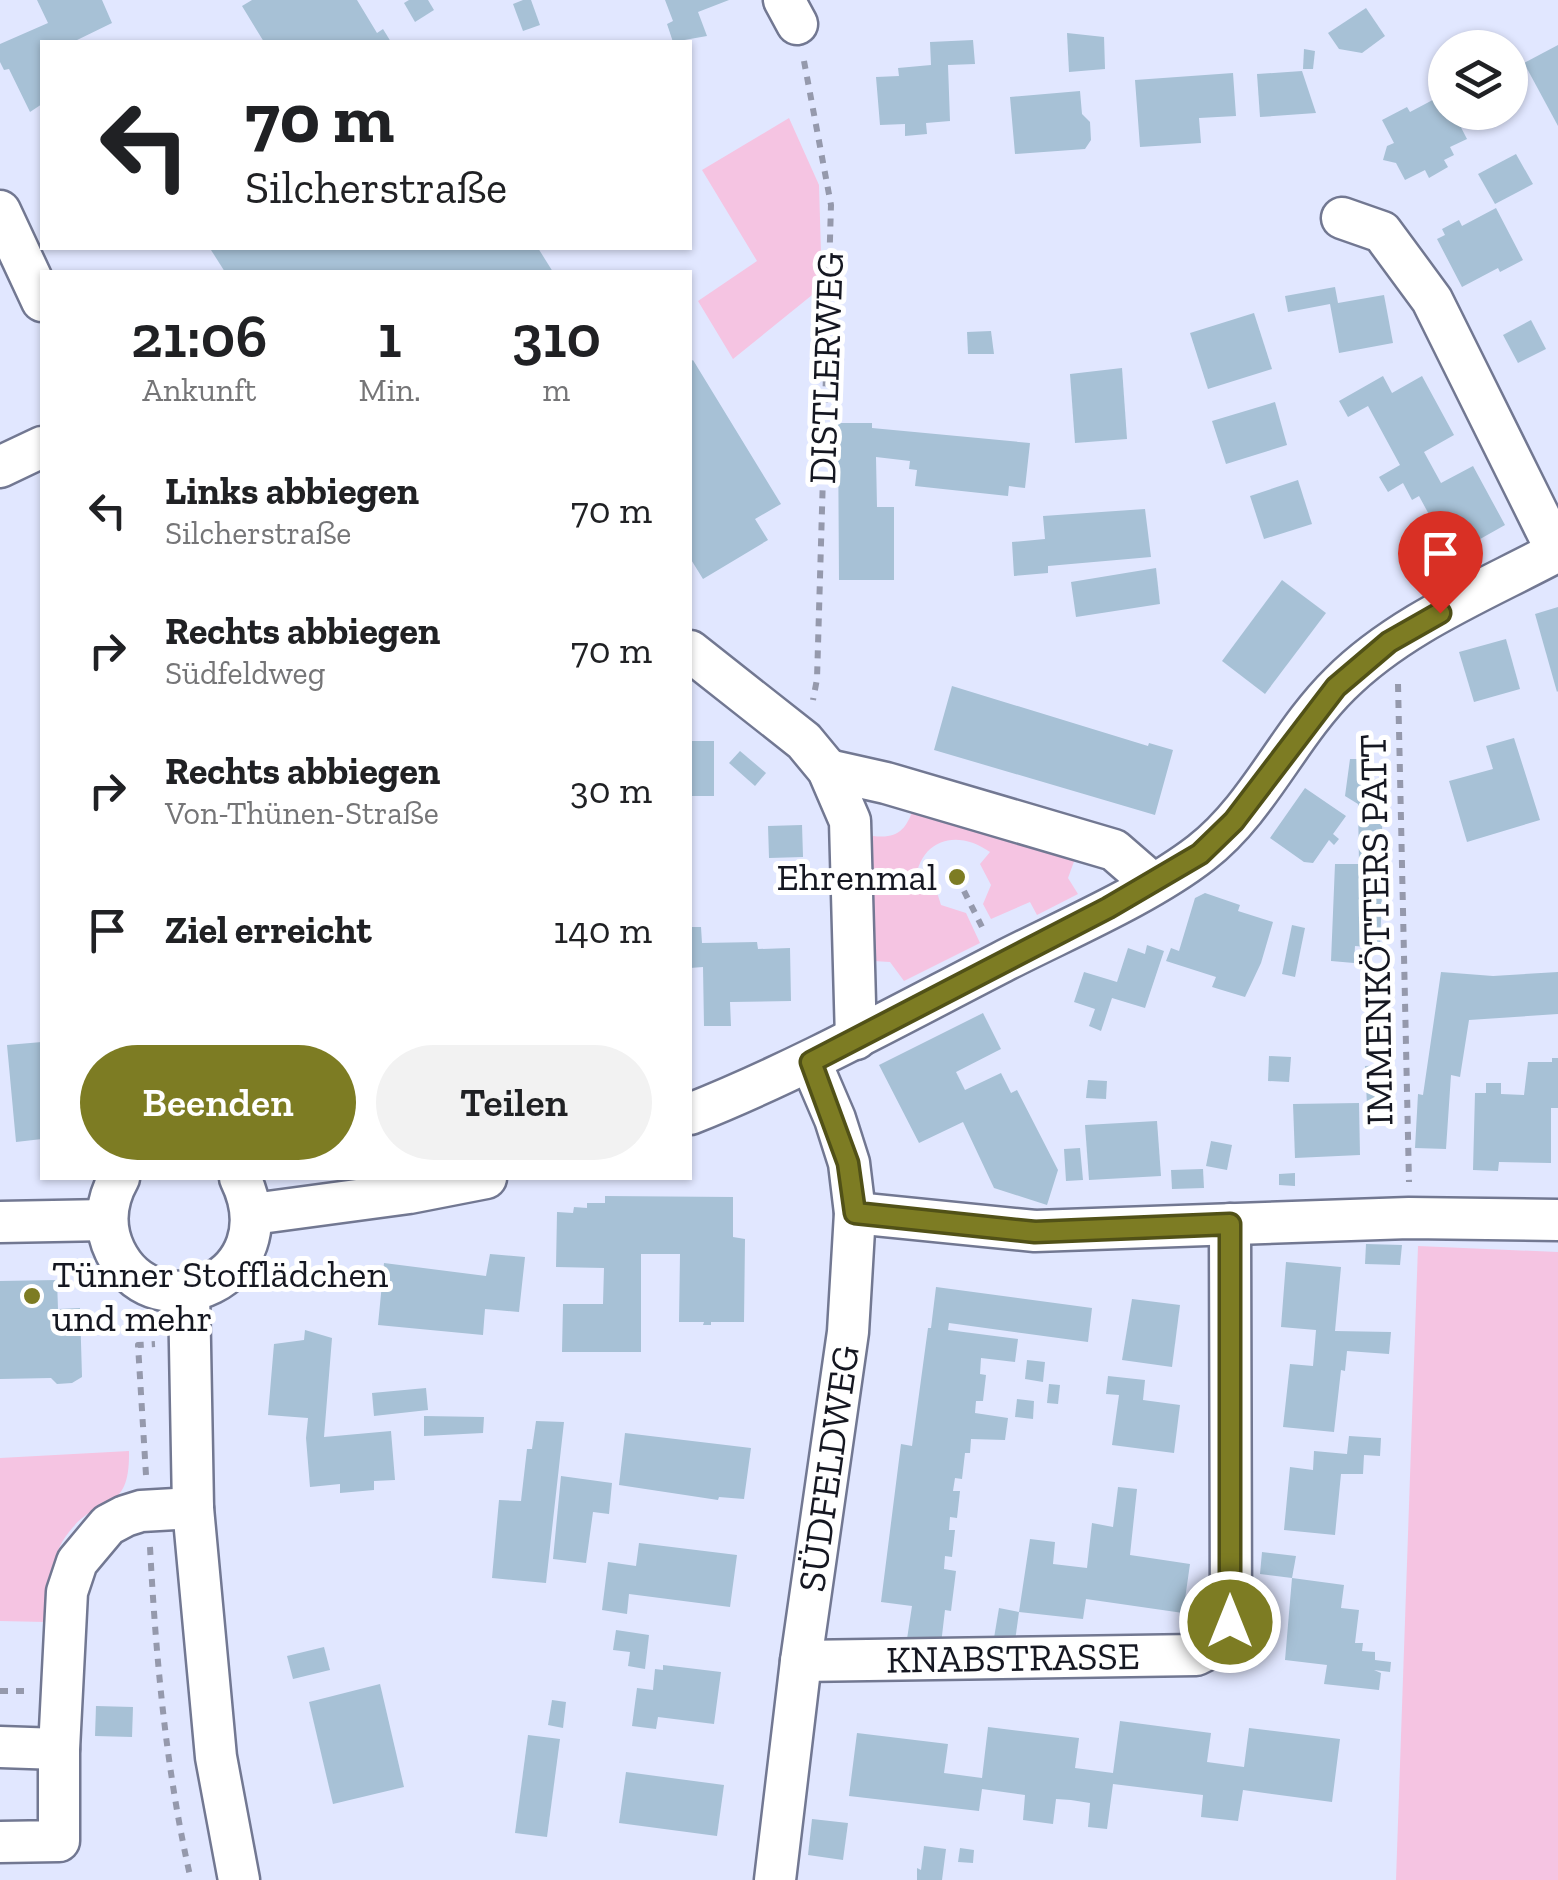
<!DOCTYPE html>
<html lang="de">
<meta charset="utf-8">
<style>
body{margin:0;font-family:"Zilla Slab",serif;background:#f2f2f2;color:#202124;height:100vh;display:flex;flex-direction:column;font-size:38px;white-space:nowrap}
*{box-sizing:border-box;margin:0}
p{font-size:32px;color:#757577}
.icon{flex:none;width:55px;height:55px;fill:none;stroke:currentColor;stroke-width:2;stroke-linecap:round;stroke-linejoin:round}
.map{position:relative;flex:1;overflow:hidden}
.details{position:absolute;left:40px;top:270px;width:652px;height:910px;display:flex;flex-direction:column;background:#fff;border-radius:0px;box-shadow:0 2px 8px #0004}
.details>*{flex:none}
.hud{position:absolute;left:40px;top:40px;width:652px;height:210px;border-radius:0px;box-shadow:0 2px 8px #0004;background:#fff;color:#202124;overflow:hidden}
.fabs{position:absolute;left:1428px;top:30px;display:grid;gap:20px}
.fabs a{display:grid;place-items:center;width:100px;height:100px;border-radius:50%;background:#fff;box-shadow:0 2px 8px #0004;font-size:50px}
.pin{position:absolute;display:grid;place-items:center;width:85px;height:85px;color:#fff;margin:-102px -42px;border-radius:50% 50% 50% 0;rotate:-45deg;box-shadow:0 0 10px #0007}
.pin .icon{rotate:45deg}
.me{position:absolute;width:110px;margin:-55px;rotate:0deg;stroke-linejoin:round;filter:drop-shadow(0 0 8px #0008)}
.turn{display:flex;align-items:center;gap:35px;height:210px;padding:0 40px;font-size:45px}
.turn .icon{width:130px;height:130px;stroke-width:2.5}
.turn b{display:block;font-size:70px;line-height:85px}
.eta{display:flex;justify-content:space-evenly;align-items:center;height:170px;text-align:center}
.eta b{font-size:60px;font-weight:600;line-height:70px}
.action{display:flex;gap:20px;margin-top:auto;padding:20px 40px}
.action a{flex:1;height:115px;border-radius:60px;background:#7d7c23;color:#fff;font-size:40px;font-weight:600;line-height:115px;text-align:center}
.action a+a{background:#f2f2f2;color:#202124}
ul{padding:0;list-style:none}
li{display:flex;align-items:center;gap:30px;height:140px;padding:0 40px}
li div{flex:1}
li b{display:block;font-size:38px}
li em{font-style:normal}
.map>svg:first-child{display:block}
</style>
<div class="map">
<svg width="1558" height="1880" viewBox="0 0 1558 1880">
<rect width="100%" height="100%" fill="#e1e7ff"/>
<g fill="#f5c4e2">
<polygon points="789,118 819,185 822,287 733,359 698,301 757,261 702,170"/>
<path d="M914 807 1076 856 1068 878 1078 894 1037 915 1030 902 991 919 983 904 991 885 980 864 990 852C955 827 917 841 915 886H935L941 905 966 913 980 943 904 981 890 962 873 961V836C898 839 906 830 914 807Z"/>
<polygon points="1418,1246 1558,1252 1558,1880 1396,1880"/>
<path d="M129 1451C130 1516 100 1492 69 1532 49 1556 49 1592 46 1622L0 1621V1458Z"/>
</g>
<g fill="#a7c1d6">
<polygon points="37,0 102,0 112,23 73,42 42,42 42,104 30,112 9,69 4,70 0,62 0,44 48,23"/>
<polygon points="252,0 357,0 377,33 383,29 391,42 264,42 242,6"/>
<polygon points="409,0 428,0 434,10 415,22 404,3"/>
<polygon points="523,0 531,0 540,25 523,31 513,4"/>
<polygon points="665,0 729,0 698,12 707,36 673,42 667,24 673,21"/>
<polygon points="1366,8 1385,36 1362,53 1339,49 1328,33"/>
<polygon points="1067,33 1104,37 1105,69 1069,72"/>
<polygon points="973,40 975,64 948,65 950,121 926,123 927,134 905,136 905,124 880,125 876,77 899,76 898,68 931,65 930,42"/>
<polygon points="1558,45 1558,126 1524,63"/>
<polygon points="1304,49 1315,51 1313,69 1303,69"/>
<polygon points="1302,71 1316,113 1260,117 1257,74"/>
<polygon points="1233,73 1236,116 1199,118 1201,143 1140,147 1135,80"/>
<polygon points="1080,91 1082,114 1090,122 1091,140 1085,149 1015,154 1010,97"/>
<polygon points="1444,94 1445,112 1453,112 1467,139 1450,147 1454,155 1444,160 1448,167 1429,178 1425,170 1405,180 1396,163 1383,160 1387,146 1394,143 1382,120 1407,107 1410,112"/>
<polygon points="1516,154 1533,184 1495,204 1478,174"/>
<polygon points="1496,208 1523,260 1500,272 1498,268 1462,287 1437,239 1445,235 1442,229 1459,220 1462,226"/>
<polygon points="215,248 538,248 553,272 225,272 211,250"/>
<polygon points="1335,287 1338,303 1384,295 1393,343 1339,353 1330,304 1288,312 1285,296"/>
<polygon points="1254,313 1272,369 1208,389 1190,333"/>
<polygon points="1531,320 1546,349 1518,363 1503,335"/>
<polygon points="991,331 994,354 968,354 967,332"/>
<polygon points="693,360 781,504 755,519 768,540 703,579 690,558 690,362"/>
<polygon points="1122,368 1127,439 1075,443 1070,374"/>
<polygon points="1383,376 1392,393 1422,376 1454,435 1424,452 1441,483 1473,466 1505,525 1473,543 1482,558 1437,583 1429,567 1451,555 1419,496 1412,500 1403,483 1388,492 1379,477 1400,465 1368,406 1348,417 1339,401"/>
<polygon points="1275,402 1287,445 1226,464 1212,421"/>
<polygon points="838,423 872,423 872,428 1030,443 1025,488 1009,486 1008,496 915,486 917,470 909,469 910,461 876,457 877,507 894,507 894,580 839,580"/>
<polygon points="1298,480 1312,524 1264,539 1250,496"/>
<polygon points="1145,509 1151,557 1048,566 1048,573 1014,576 1012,542 1045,539 1043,516"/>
<polygon points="1156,568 1160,604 1076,617 1071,582"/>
<polygon points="1282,580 1326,613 1265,694 1222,661"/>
<polygon points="1558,607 1558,691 1557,692 1535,614"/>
<polygon points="1506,639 1520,689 1474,702 1459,652"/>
<polygon points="952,686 1148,746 1149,743 1173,750 1155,815 934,750"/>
<polygon points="1514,738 1540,820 1467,842 1449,781 1493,769 1486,746"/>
<rect x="690" y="741" width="24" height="55"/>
<polygon points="740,751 766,773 755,786 729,763"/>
<polygon points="1350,759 1372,759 1371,779 1381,780 1383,865 1380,948 1355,946 1354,963 1331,961 1335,864 1359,864 1358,804 1345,796"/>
<polygon points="1305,788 1346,816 1333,834 1339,839 1334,845 1329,840 1313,863 1304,862 1270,838"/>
<polygon points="802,825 803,857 769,858 768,826"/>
<polygon points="1205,893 1240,905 1238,911 1273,922 1261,963 1245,997 1212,987 1216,977 1166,961 1171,948 1179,951 1195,898"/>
<polygon points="1292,925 1305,928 1295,977 1282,974"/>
<polygon points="690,927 701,927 702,943 757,942 758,949 790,948 791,1001 730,1002 731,1026 704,1026 703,967 690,968"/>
<polygon points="1147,945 1164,951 1145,1008 1112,998 1101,1031 1089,1026 1095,1009 1074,1002 1084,972 1117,982 1128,948 1145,954"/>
<polygon points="1441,972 1493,976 1558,972 1558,1014 1469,1020 1460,1077 1451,1075 1446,1149 1415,1148 1418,1094 1423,1095"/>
<polygon points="983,1013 1001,1049 956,1072 965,1090 1001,1073 1011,1093 1017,1090 1058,1170 1047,1205 994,1188 963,1122 919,1143 879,1065"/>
<polygon points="42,1042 42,1139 16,1142 7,1045"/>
<polygon points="1269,1056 1291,1057 1289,1082 1268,1081"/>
<polygon points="1552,1058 1558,1058 1558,1108 1551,1108 1551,1163 1499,1162 1498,1171 1473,1170 1475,1093 1486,1093 1486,1083 1501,1083 1501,1094 1524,1095 1528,1062 1552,1062"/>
<polygon points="1384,1065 1386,1104 1367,1105 1365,1066"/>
<polygon points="1088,1080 1107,1081 1106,1099 1086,1098"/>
<polygon points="1359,1103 1360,1155 1295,1158 1293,1104"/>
<polygon points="1157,1121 1161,1176 1089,1180 1085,1125"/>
<polygon points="1211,1141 1232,1145 1227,1170 1206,1166"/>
<polygon points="1080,1148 1083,1180 1066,1181 1064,1149"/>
<polygon points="1203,1169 1204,1188 1172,1189 1171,1170"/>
<polygon points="1295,1173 1295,1186 1279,1185 1279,1174"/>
<polygon points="605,1196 733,1197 733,1237 745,1239 744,1322 711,1322 711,1325 703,1325 704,1322 679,1322 680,1254 641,1254 641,1352 562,1352 563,1304 603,1304 604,1268 556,1267 557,1212 573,1213 574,1207 587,1208 587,1203 605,1203"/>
<polygon points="1366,1244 1402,1245 1400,1265 1365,1264"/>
<polygon points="490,1254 525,1257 519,1312 485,1309 483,1335 378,1325 384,1263 486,1276"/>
<polygon points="1286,1262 1341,1267 1335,1331 1391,1332 1389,1354 1347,1351 1345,1371 1341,1370 1334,1432 1283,1427 1290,1364 1313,1366 1316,1330 1281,1327"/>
<polygon points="57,1280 58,1309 80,1308 82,1377 72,1383 57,1384 51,1378 0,1379 0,1281"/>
<polygon points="936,1287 1092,1308 1088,1342 949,1323 948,1330 1018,1339 1015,1362 981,1358 980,1374 986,1375 983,1401 976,1401 975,1413 1008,1418 1005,1440 971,1439 970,1453 965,1453 962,1479 955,1478 953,1491 960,1491 957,1518 950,1517 949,1530 955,1530 952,1557 945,1556 944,1569 956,1571 951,1611 945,1610 941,1644 907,1639 912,1606 881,1602 901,1444 912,1446 928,1328 931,1328"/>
<polygon points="1132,1299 1180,1305 1172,1367 1122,1360"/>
<polygon points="305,1330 332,1338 324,1437 391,1431 395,1480 374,1481 374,1490 340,1493 340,1484 310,1487 306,1438 308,1418 268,1415 274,1344 304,1340"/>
<polygon points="1027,1360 1045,1362 1043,1382 1025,1379"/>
<polygon points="1108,1376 1145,1380 1143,1400 1180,1405 1174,1453 1112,1445 1119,1395 1106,1394"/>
<polygon points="1049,1384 1060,1385 1058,1404 1047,1403"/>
<polygon points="426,1388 428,1410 374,1416 372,1393"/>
<polygon points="1017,1399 1034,1401 1033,1419 1015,1417"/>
<polygon points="424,1416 484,1417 483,1433 424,1436"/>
<polygon points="536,1421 564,1422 546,1583 492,1578 499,1500 521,1501 527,1449 532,1449"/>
<polygon points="625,1433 751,1448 744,1499 719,1497 718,1500 619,1485"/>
<polygon points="1349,1436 1381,1438 1380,1456 1364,1455 1363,1474 1341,1474 1335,1535 1284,1530 1290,1467 1313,1470 1314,1451 1347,1454"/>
<polygon points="561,1476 612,1483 609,1514 593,1512 586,1563 553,1559"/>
<polygon points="1118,1487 1137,1489 1130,1555 1190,1564 1183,1613 1086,1599 1083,1619 1019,1612 1030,1539 1055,1542 1053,1564 1087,1568 1092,1523 1113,1527"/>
<polygon points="639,1543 737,1555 730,1607 629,1594 627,1614 602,1610 608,1562 636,1566"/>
<polygon points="1262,1552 1296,1556 1292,1578 1260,1574"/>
<polygon points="1292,1578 1344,1585 1341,1608 1359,1610 1355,1643 1363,1643 1362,1651 1375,1652 1375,1660 1391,1662 1390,1672 1374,1670 1381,1673 1379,1690 1324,1684 1327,1665 1285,1660"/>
<polygon points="999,1608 1019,1612 1015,1641 994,1638"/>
<polygon points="616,1630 649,1635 645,1669 628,1666 630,1652 613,1650"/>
<polygon points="324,1647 330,1670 293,1679 287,1656"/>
<polygon points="663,1665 721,1672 714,1724 658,1717 656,1729 632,1726 637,1688 653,1690 655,1669 663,1670"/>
<polygon points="380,1684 404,1787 333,1804 309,1702"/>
<polygon points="552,1700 566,1702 563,1728 548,1725"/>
<polygon points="96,1706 133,1707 132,1737 95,1736"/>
<polygon points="1120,1721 1211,1733 1207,1762 1244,1767 1249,1728 1340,1739 1332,1802 1243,1790 1238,1821 1201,1817 1203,1795 1113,1784 1107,1829 1088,1827 1090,1803 1071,1800 1056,1799 1053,1824 1023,1820 1025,1795 982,1789 979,1811 849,1796 857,1733 948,1744 944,1773 982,1778 988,1727 1079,1738 1075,1768 1113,1773"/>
<polygon points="528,1735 560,1739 547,1837 515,1833"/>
<polygon points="626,1772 724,1785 717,1836 619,1823"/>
<polygon points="812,1819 848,1823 843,1860 808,1855"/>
<polygon points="924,1846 946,1849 942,1880 917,1880 917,1868 921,1870"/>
<polygon points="960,1848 974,1850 973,1863 958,1862"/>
</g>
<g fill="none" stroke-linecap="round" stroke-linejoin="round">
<defs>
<g id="minor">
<polyline points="784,0 797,24"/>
<polyline points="0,211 42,301"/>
<polyline points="1342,218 1382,232 1432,300 1557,552"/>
<polyline points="0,467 42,447"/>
<polyline points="690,651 804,741 828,770 850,821 856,1039"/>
<polyline points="828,770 886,783 1114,850 1152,883"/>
<path d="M690 1114C798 1071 899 1015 1002 962 1064 930 1147 895 1201 853 1259 808 1288 735 1340 684 1400 624 1483 591 1558 551"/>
<path d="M119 1178C106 1201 103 1226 115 1251 156 1335 289 1278 240 1178"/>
<polyline points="855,1213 1035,1231 1409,1218 1558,1220"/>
<polyline points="253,1214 409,1193 486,1178"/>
<polyline points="0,1222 107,1220"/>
<polyline points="189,1291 193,1508 216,1757 239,1880"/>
<path id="s1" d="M801 1661 1196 1655 1220 1643 1231 1622 1230 1224"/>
<polyline points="0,1747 59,1749"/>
<polyline points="0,1842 59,1841 59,1749 67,1592 77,1562 108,1525 125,1516 141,1511 193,1508"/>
<path id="s2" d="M775 1880 801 1661 848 1332 855 1213 849 1163 835 1119 811 1063"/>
</g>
</defs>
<use href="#minor" stroke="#727892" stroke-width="45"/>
<g stroke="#9599ac" stroke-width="6" stroke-dasharray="8 8" stroke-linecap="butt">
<polyline points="804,61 831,205 817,679 813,700"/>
<polyline points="1398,684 1409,1182"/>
<polyline points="964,891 984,931"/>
<polyline points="146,1475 138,1345 155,1344"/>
<path d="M150 1547C156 1659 166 1771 191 1880"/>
<polyline points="0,1691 26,1691"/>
</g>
<use href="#minor" stroke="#fff" stroke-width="40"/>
</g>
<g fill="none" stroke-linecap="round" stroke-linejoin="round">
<defs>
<polyline id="route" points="1230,1622 1230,1224 1035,1232 855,1213 848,1163 811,1062 1108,908 1200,854 1234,821 1336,687 1389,642 1440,613"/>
</defs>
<use href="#route" stroke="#515117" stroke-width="25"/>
<use href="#route" stroke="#7d7c23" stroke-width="18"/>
</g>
<g fill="#7d7c23" stroke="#fff" stroke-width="4">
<circle cx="957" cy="877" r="10"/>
<circle cx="32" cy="1296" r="10"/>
</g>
<g text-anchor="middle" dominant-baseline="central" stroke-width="10" stroke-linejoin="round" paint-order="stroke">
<g font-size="38" fill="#151721" stroke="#fff">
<text transform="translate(826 368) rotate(-88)">DISTLERWEG</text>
<text transform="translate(1376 930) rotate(-91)">IMMENKÖTTERS PATT</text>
<text stroke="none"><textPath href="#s2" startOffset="415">SÜDFELDWEG</textPath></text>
<text stroke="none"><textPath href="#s1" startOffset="212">KNABSTRASSE</textPath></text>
</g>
<g font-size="38" fill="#151721" stroke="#fff" text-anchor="end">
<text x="937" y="877">Ehrenmal</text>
<text x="52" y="1274" text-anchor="start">Tünner Stofflädchen<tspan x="52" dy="44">und mehr</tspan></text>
</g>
</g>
</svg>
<div class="fabs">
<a><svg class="icon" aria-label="layers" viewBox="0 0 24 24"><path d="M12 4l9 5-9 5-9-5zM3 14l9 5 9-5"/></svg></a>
</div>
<div class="pin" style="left:1440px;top:613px;background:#d93025"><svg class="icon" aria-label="arrive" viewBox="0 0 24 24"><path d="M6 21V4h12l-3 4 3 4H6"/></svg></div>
<svg class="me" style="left:1230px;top:1622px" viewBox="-20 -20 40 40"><circle r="17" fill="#7d7c23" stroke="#fff" stroke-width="3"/><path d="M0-11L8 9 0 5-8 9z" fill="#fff"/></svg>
<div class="hud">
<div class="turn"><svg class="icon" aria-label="left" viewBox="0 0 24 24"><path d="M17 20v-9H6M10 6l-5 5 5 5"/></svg><div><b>70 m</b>Silcherstraße</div></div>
</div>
<section class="details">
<div class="eta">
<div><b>21:06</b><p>Ankunft</p></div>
<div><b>1</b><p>Min.</p></div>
<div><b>310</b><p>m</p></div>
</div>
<ul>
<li><svg class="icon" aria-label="left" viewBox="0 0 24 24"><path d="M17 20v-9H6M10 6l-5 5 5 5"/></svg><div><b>Links abbiegen</b><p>Silcherstraße</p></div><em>70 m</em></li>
<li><svg class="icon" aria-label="right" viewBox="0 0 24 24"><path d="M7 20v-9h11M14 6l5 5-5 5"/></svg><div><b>Rechts abbiegen</b><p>Südfeldweg</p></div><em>70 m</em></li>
<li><svg class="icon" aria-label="right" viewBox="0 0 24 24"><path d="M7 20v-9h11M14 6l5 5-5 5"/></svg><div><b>Rechts abbiegen</b><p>Von-Thünen-Straße</p></div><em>30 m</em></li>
<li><svg class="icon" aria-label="arrive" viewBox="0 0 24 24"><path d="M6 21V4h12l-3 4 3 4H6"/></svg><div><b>Ziel erreicht</b></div><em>140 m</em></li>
</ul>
<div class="action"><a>Beenden</a><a>Teilen</a></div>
</section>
</div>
